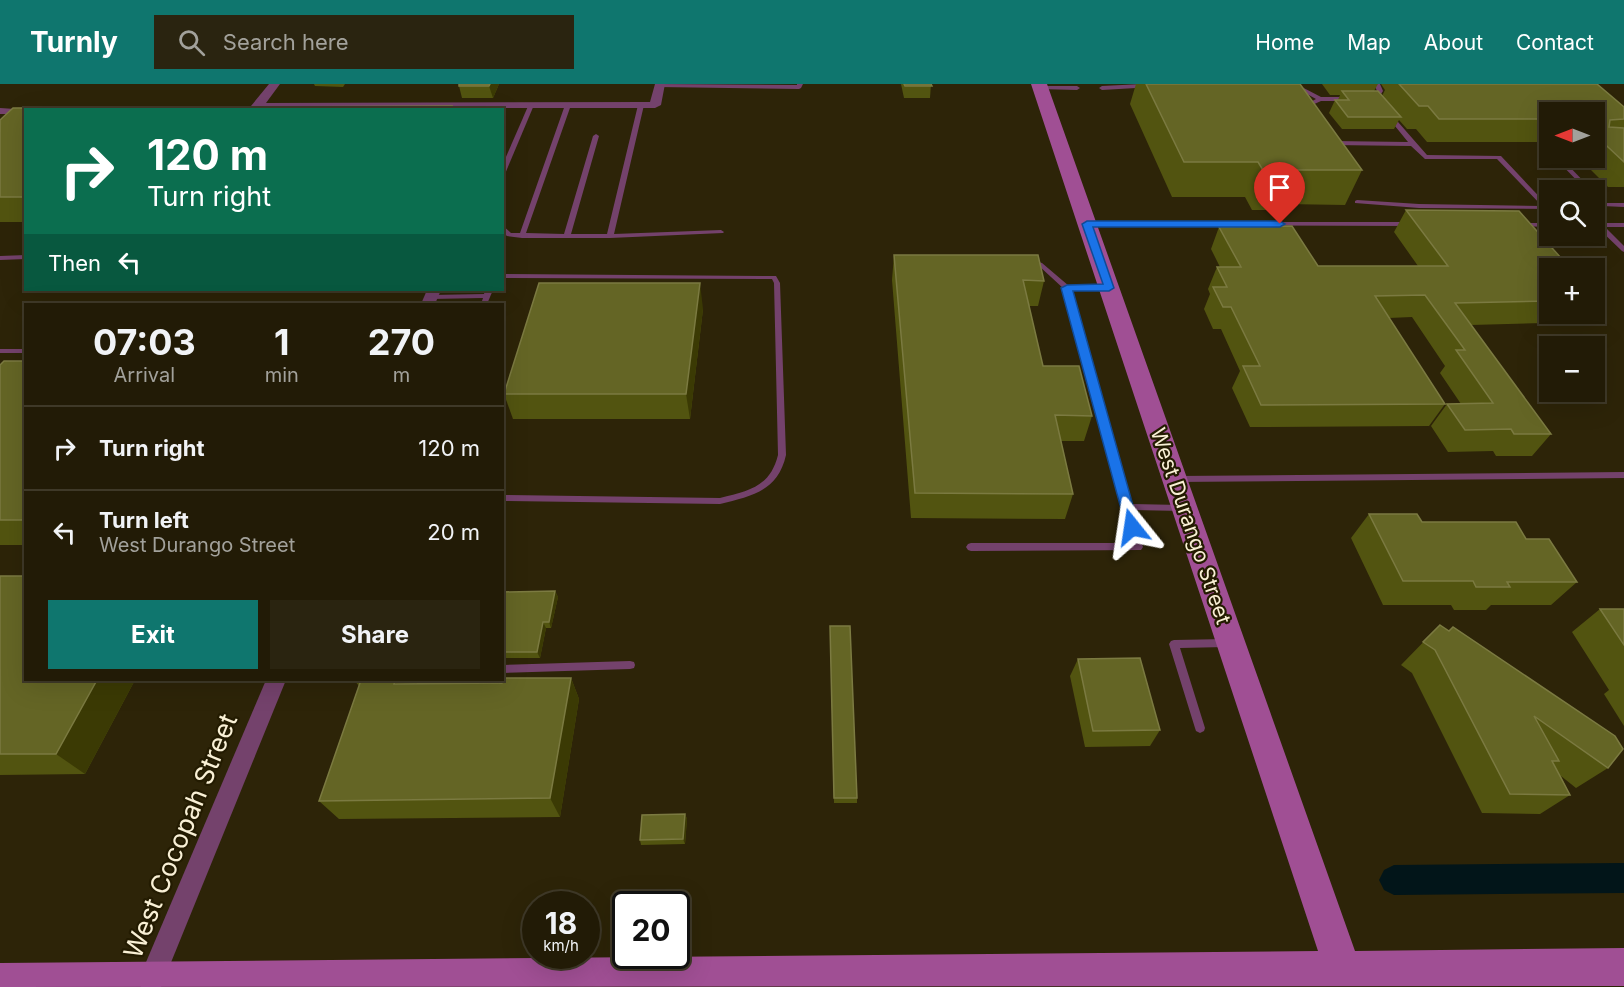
<!DOCTYPE html>
<meta charset="utf-8">
<style>
body{margin:0;font-family:Inter,sans-serif;background:#2a2410;color:#f1f3f6;height:100vh;display:flex;flex-direction:column;font-size:22px;white-space:nowrap}
*{box-sizing:border-box;margin:0}
p{font-size:20px;color:#a2a19b}
.icon{flex:none;width:33px;height:33px;fill:none;stroke:currentColor;stroke-width:2;stroke-linecap:round;stroke-linejoin:round}
.map{position:relative;flex:1;overflow:hidden}
.sheet{position:absolute;left:24px;top:219px;width:480px;height:378px;display:flex;flex-direction:column;background:#221b06;border-radius:0px;box-shadow:0 6px 24px #0002,0 0 0 2px #3f3928}
.sheet>*{flex:none}
.hud{position:absolute;left:24px;top:24px;width:480px;height:183px;border-radius:0px;box-shadow:0 6px 24px #0002,0 0 0 2px #3f3928;background:#0b6e4f;color:#fff;overflow:hidden}
.needle{width:39px;rotate:270deg}
.tools{position:absolute;left:1539px;top:18px;display:grid;gap:12px}
.tools a{display:grid;place-items:center;width:66px;height:66px;border-radius:0px;background:#221b06;box-shadow:0 6px 24px #0002,0 0 0 2px #3f3928;font-size:30px}
.speed{position:absolute;left:522px;top:807px;display:flex;gap:12px;font-size:30px;font-weight:700;text-align:center}
.speed>*{display:grid;place-content:center;width:78px;height:78px;border-radius:50%;background:#221b06;box-shadow:0 6px 24px #0002,0 0 0 2px #3f3928;line-height:1}
.speed small{font-size:15px;font-weight:400}
.speed .limit{border:3px solid #111;border-radius:9px;background:#fff;color:#111}
.pin{position:absolute;display:grid;place-items:center;width:51px;height:51px;color:#fff;margin:-62px -26px;border-radius:50% 50% 50% 0;rotate:-45deg;box-shadow:0 0 6px #0007}
.pin .icon{rotate:45deg}
.me{position:absolute;width:66px;margin:-33px;rotate:345deg;stroke-linejoin:round;filter:drop-shadow(0 0 4px #0008)}
.turn{display:flex;align-items:center;gap:21px;height:126px;padding:0 24px;font-size:27px}
.turn .icon{width:78px;height:78px;stroke-width:2.5}
.turn b{display:block;font-size:42px;line-height:51px}
.then{display:flex;align-items:center;height:57px;padding:0 24px;background:#0003;gap:12px;font-size:22px}
.eta{display:flex;justify-content:space-evenly;align-items:center;height:102px;text-align:center}
.eta b{font-size:36px;font-weight:700;line-height:42px}
.button{display:flex;gap:12px;margin-top:auto;padding:12px 24px}
.button a{flex:1;height:69px;border-radius:0px;background:#0f766e;color:#fff;font-size:24px;font-weight:700;line-height:69px;text-align:center}
.button a+a{background:#2a2410;color:#f1f3f6}
ul{padding:0;list-style:none}
li{display:flex;align-items:center;gap:18px;height:84px;padding:0 24px;border-top:2px solid #3f3928}
li div{flex:1}
li b{display:block;font-size:22px}
li em{font-style:normal}
header{display:flex;align-items:center;gap:36px;box-sizing:border-box;height:84px;padding:0 30px;background:#0f766e;color:#fff}
header strong{font-size:28px}
nav{display:flex;gap:33px;margin-inline-start:auto;font-size:21px}
.search{width:420px;height:54px;background:#2a2410;display:flex;align-items:center;gap:15px;box-sizing:border-box;padding:0 21px;border-radius:0px;color:#a2a19b;font-size:22px}
.map>svg:first-child{display:block}
</style>
<header>
<strong>Turnly</strong>
<div class="search"><svg class="icon" aria-label="search" viewBox="0 0 24 24"><circle cx="10" cy="10" r="6"/><path d="M15 15l6 6"/></svg>Search here</div>
<nav><a>Home</a><a>Map</a><a>About</a><a>Contact</a></nav>
</header>
<div class="map">
<svg width="1624" height="903" viewBox="0 0 1624 903">
<rect width="100%" height="100%" fill="#2d2408"/>
<g fill="none" stroke-linecap="round" stroke-linejoin="round">
<polygon fill="#021519" fill-rule="evenodd" points="1624,779 1624,809 1394,811 1384,806 1379,796 1384,786 1394,781"/>
<g fill="#74426c" fill-rule="evenodd">
<polygon points="659,0 797,1 797,0 803,0 801,4 799,5 657,3 656,2"/>
<polygon points="1142,0 1173,0 1170,2 1102,6 1099,4 1102,2"/>
<polygon points="1289,0 1296,0 1321,13 1349,13 1352,15 1349,17 1321,17 1310,22 1312,25 1309,27 1303,22 1316,15"/>
<polygon points="1374,0 1380,0 1383,7 1377,16 1375,17 1372,15 1377,7"/>
<polygon points="1040,2 1077,2 1080,4 1077,6 1038,5 1038,3"/>
<polygon points="568,19 571,21 526,149 564,150 593,52 596,50 599,52 571,150 607,150 638,21 641,19 644,21 614,150 721,146 724,148 723,149 610,154 522,154 507,152 502,148 502,141 511,149 520,149 565,21"/>
<polygon points="529,20 534,21 505,90 502,92 502,82"/>
<polygon points="1389,29 1391,30 1427,71 1501,72 1549,123 1550,125 1419,124 1355,119 1355,117 1357,116 1419,120 1542,122 1497,75 1425,75 1411,62 1332,61 1329,59 1332,57 1408,58 1386,31"/>
<polygon points="1555,74 1561,74 1592,106 1586,106"/>
<polygon points="1594,110 1606,119 1624,119 1624,123 1602,122 1594,116"/>
<polygon points="1087,138 1409,138 1412,140 1409,142 1085,141 1084,140"/>
<polygon points="1519,139 1550,139 1550,143 1517,142 1517,140"/>
<polygon points="1594,139 1624,139 1624,143 1605,143 1624,162 1624,168 1622,167 1597,143 1594,143"/>
<polygon points="26,171 26,175 0,176 0,172"/>
<polygon points="1029,175 1042,179 1069,202 1109,202 1113,204 1109,206 1071,206 1131,420 1182,421 1186,424 1182,427 1132,426 1143,463 1141,466 971,467 968,466 966,463 968,460 971,459 1132,459 1064,205 1038,181 1027,178 1027,176"/>
<path d="M502 190 776 192 780 199 786 371C778 407 752 412 720 420L502 417V411L720 414C749 407 770 403 778 371L774 199 772 195 502 194Z"/>
<polygon points="485,206 493,206 487,220 481,220 483,214 431,215 427,213 431,211 484,210"/>
<rect x="0" y="265" width="26" height="4"/>
<polygon points="1624,388 1624,394 1176,398 1172,395 1176,392"/>
<polygon points="1226,555 1229,556 1231,559 1229,562 1226,563 1180,564 1205,644 1204,647 1200,649 1196,647 1195,644 1169,560 1171,557 1174,556"/>
<polygon points="630,577 634,578 635,581 634,584 630,585 502,589 502,581"/>
</g>
<g fill="#74426c" fill-rule="evenodd">
<polygon points="269,0 280,0 266,19 650,18 655,0 665,0 661,21 655,24 253,24 251,22"/>
<polygon points="0,24 31,26 26,26 26,30 0,30"/>
<polygon points="427,206 441,206 435,220 421,220"/>
<polygon points="266,596 286,596 161,903 141,903 138,897"/>
</g>
<polygon fill="#a04f94" fill-rule="evenodd" points="1031,0 1047,0 1355,867 1624,864 1624,902 0,903 0,879 1318,867"/>
</g>
<g fill="#525410">
<polygon points="314,0 345,0 343,3 315,2"/>
<polygon points="459,0 499,0 493,14 462,14 459,2"/>
<polygon points="901,0 931,0 930,14 904,14"/>
<polygon points="1136,0 1300,0 1362,86 1345,121 1284,120 1281,126 1252,126 1245,113 1172,113 1130,20"/>
<polygon points="1322,0 1378,0 1374,7 1382,12 1385,6 1381,0 1597,0 1624,23 1624,103 1608,103 1579,74 1594,74 1594,28 1550,28 1550,58 1427,58 1416,45 1407,45 1399,36 1394,45 1342,45 1329,29 1335,16 1338,16 1340,11 1330,11"/>
<polygon points="26,26 26,138 0,138 0,36"/>
<polygon points="1406,126 1550,184 1550,230 1588,230 1581,238 1471,241 1551,350 1532,372 1496,372 1493,367 1448,368 1431,342 1447,320 1461,320 1440,289 1445,282 1412,233 1389,234 1445,320 1429,342 1250,343 1232,304 1240,287 1221,245 1213,245 1204,225 1210,210 1208,205 1217,183 1220,183 1211,165 1219,143 1318,182 1418,182 1394,148"/>
<polygon points="894,171 1044,197 1038,222 1029,222 1043,282 1092,332 1084,357 1061,357 1073,410 1065,435 911,434 892,196"/>
<polygon points="703,225 690,335 513,335 504,310"/>
<polygon points="26,277 26,461 0,461 0,281"/>
<polygon points="1369,430 1526,455 1577,498 1551,521 1491,521 1486,526 1454,526 1451,521 1383,521 1351,454"/>
<polygon points="0,492 26,596 135,596 85,690 0,691"/>
<polygon points="555,507 558,513 551,544 546,544 540,574 502,574 502,508"/>
<polygon points="1600,525 1624,525 1624,642 1604,610 1609,606 1572,548"/>
<polygon points="1440,541 1608,684 1576,704 1561,692 1570,711 1540,730 1482,729 1412,589 1401,581"/>
<polygon points="830,542 857,714 857,719 834,719"/>
<polygon points="1078,575 1160,646 1150,662 1085,663 1070,592"/>
<polygon points="571,594 579,615 560,733 339,735 319,717 359,602 354,596 413,596 415,600 502,599"/>
<polygon points="685,730 687,735 685,760 641,761 640,756"/>
</g>
<g fill="#3b3a04">
<polygon points="490,0 499,0 493,14 489,2"/>
<polygon points="700,199 703,225 690,335 686,310"/>
<polygon points="555,507 558,513 551,544 549,538"/>
<polygon points="543,538 546,544 540,574 537,568"/>
<polygon points="571,594 579,615 560,733 550,714"/>
<polygon points="97,596 135,596 85,690 56,670"/>
<polygon points="395,596 413,596 415,599 394,600"/>
<polygon points="685,730 687,735 685,760 683,755"/>
</g>
<g fill="#646525" stroke="#7b7a41" stroke-width="1.5">
<polygon points="459,0 490,0 489,2 459,2"/>
<polygon points="904,0 931,0 932,2 905,2"/>
<polygon points="1146,0 1300,0 1362,86 1293,86 1297,92 1266,91 1258,78 1184,78"/>
<polygon points="1399,0 1597,0 1624,23 1624,35 1610,36 1609,43 1624,44 1624,78 1594,50 1594,28 1550,28 1550,35 1439,35 1428,22 1419,22"/>
<polygon points="1342,7 1378,7 1401,33 1348,33 1335,16 1349,16"/>
<polygon points="452,22 450,26 26,26 26,113 0,113 0,36 13,24"/>
<polygon points="1406,126 1519,127 1570,184 1550,184 1550,217 1455,219 1551,350 1514,350 1511,345 1465,346 1447,320 1493,319 1456,266 1465,266 1425,211 1375,212 1445,320 1261,321 1243,282 1260,282 1231,223 1223,223 1213,203 1227,203 1217,183 1241,183 1219,143 1292,142 1318,182 1448,182"/>
<polygon points="894,171 1038,171 1044,197 1023,196 1043,282 1079,282 1092,332 1055,331 1073,410 915,409"/>
<polygon points="539,199 700,199 686,310 504,310"/>
<polygon points="4,277 26,277 26,436 0,436 0,281"/>
<polygon points="1369,430 1417,430 1422,438 1516,438 1526,455 1549,455 1577,498 1507,498 1510,503 1476,503 1473,497 1403,497"/>
<polygon points="0,492 26,492 26,596 97,596 56,670 0,670"/>
<polygon points="555,507 549,538 543,538 537,568 502,568 502,508"/>
<polygon points="1600,525 1624,525 1624,561"/>
<polygon points="1440,541 1449,547 1453,543 1615,652 1623,665 1608,684 1534,632 1559,677 1552,677 1570,711 1510,710 1435,566 1423,558"/>
<polygon points="830,542 850,542 857,714 834,714"/>
<polygon points="1140,574 1160,646 1093,647 1078,575"/>
<polygon points="504,594 571,594 550,714 319,717 361,596 354,596 395,596 394,600 502,599"/>
<polygon points="685,730 683,755 640,756 642,731"/>
</g>
<polygon fill="#1a73e8" stroke="#114b97" stroke-width="1.5" points="1087,137 1280,137 1285,140 1280,143 1093,143 1114,204 1109,207 1073,207 1139,443 1132,448 1126,443 1061,204 1067,201 1103,200 1082,140"/>
<g text-anchor="middle" dominant-baseline="central" stroke-width="4.5" stroke-linejoin="round" paint-order="stroke">
<g font-size="21" fill="#f9f0d5" stroke="#231b01">
<text transform="translate(1191 442) rotate(71)">West Durango Street</text>
</g>
<g font-size="26" fill="#f9f0d5" stroke="#231b01">
<text transform="translate(180 752) rotate(-68)">West Cocopah Street</text>
</g>
</g>
</svg>
<div class="tools">
<a><svg class="needle" viewBox="-14 -14 28 28"><path d="M0-13l5 13h-10z" fill="#e53935"/><path d="M0 13l5-13h-10z" fill="#a2a19b"/></svg></a>
<a><svg class="icon" aria-label="search" viewBox="0 0 24 24"><circle cx="10" cy="10" r="6"/><path d="M15 15l6 6"/></svg></a>
<a>+</a>
<a>−</a>
</div>
<div class="speed"><div>18<small>km/h</small></div><div class="limit">20</div></div>
<div class="pin" style="left:1280px;top:140px;background:#d93025"><svg class="icon" aria-label="arrive" viewBox="0 0 24 24"><path d="M6 21V4h12l-3 4 3 4H6"/></svg></div>
<svg class="me" style="left:1132px;top:443px" viewBox="-20 -20 40 40"><path d="M0-17L14 15 0 8-14 15z" fill="#1a73e8" stroke="#fff" stroke-width="4"/></svg>
<div class="hud">
<div class="turn"><svg class="icon" aria-label="right" viewBox="0 0 24 24"><path d="M7 20v-9h11M14 6l5 5-5 5"/></svg><div><b>120 m</b>Turn right</div></div>
<div class="then">Then<svg class="icon" aria-label="left" viewBox="0 0 24 24"><path d="M17 20v-9H6M10 6l-5 5 5 5"/></svg></div>
</div>
<section class="sheet">
<div class="eta">
<div><b>07:03</b><p>Arrival</p></div>
<div><b>1</b><p>min</p></div>
<div><b>270</b><p>m</p></div>
</div>
<ul>
<li><svg class="icon" aria-label="right" viewBox="0 0 24 24"><path d="M7 20v-9h11M14 6l5 5-5 5"/></svg><div><b>Turn right</b></div><em>120 m</em></li>
<li><svg class="icon" aria-label="left" viewBox="0 0 24 24"><path d="M17 20v-9H6M10 6l-5 5 5 5"/></svg><div><b>Turn left</b><p>West Durango Street</p></div><em>20 m</em></li>
</ul>
<div class="button"><a>Exit</a><a>Share</a></div>
</section>
</div>
